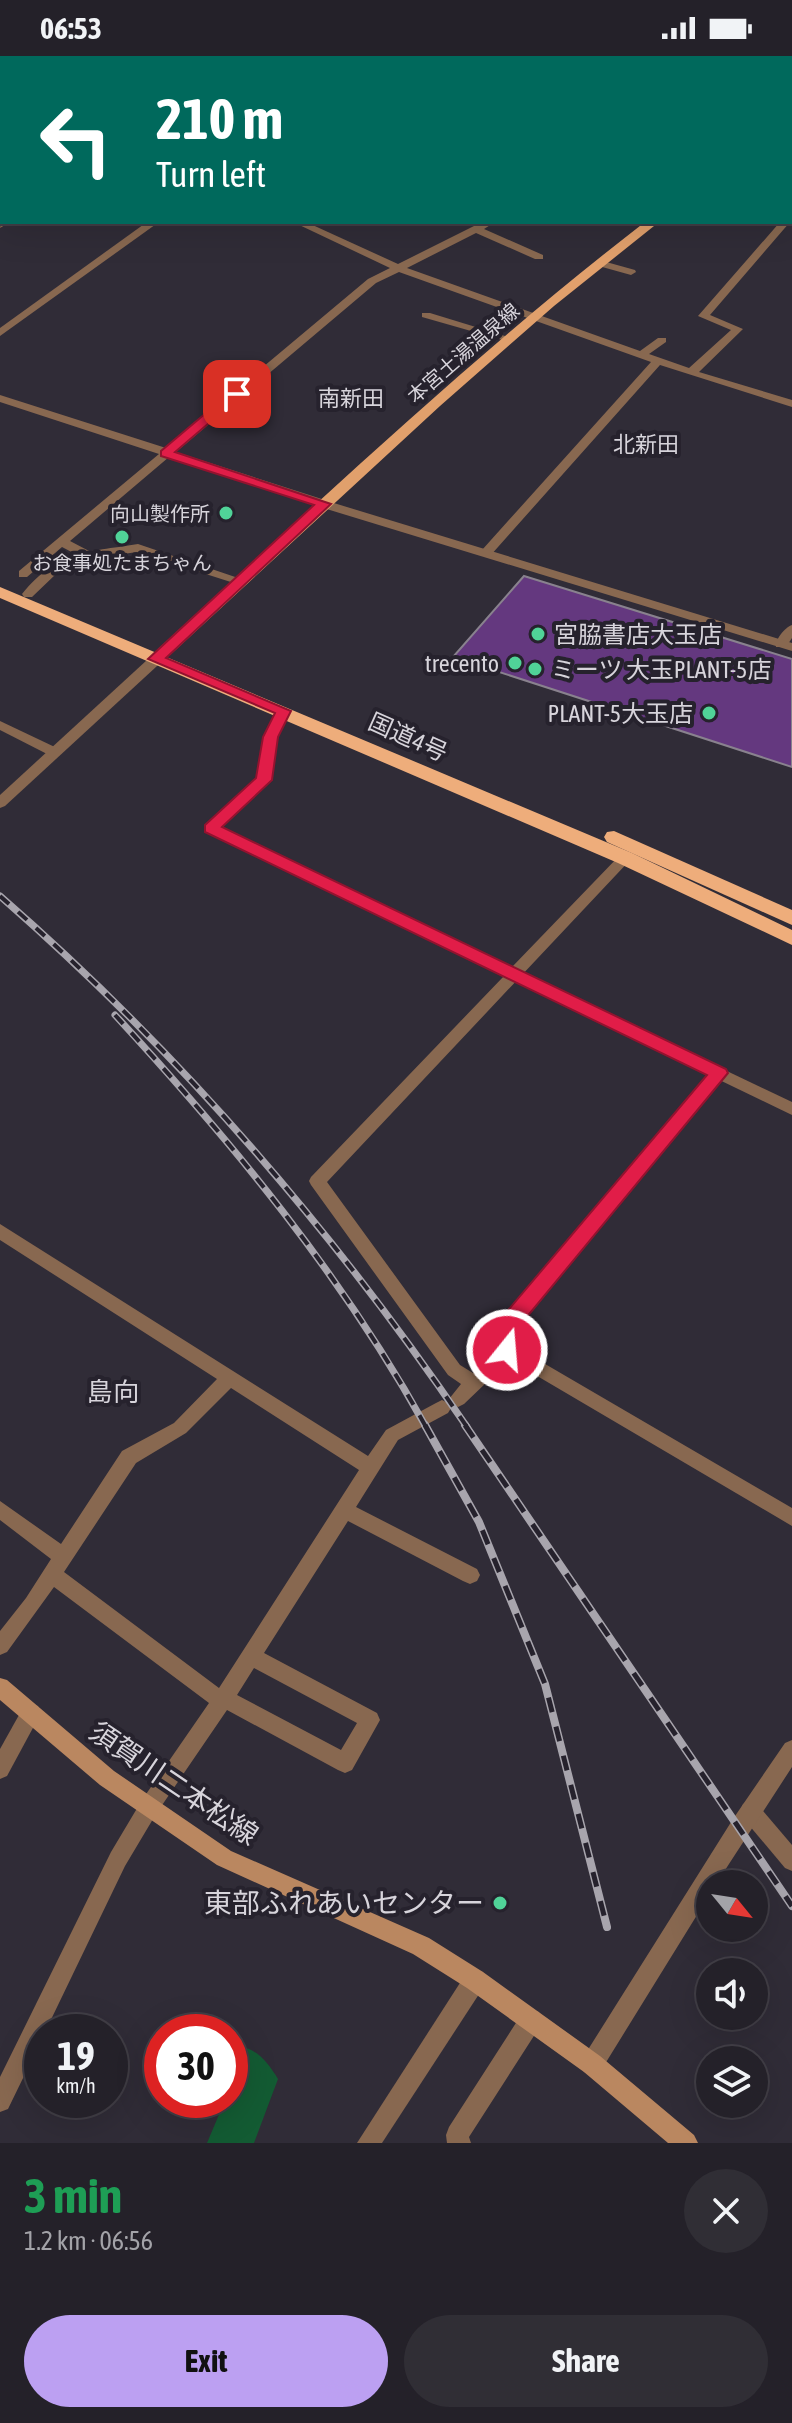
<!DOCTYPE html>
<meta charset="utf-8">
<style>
body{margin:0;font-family:"Asap Condensed","Noto Sans JP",sans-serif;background:#302e35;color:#f1f3f6;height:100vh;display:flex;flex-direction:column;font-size:30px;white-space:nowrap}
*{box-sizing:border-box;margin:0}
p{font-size:26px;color:#a3a3a8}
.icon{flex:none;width:44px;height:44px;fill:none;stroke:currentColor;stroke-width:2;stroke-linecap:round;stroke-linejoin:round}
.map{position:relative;height:2087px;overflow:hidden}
.drawer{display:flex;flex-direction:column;background:#242129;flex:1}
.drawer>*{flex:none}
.hud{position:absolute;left:0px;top:0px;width:792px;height:168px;box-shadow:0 8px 32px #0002,0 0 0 2px #413e46;background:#00695c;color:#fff;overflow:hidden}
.needle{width:52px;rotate:120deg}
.buttons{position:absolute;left:696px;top:1814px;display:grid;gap:16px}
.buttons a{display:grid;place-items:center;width:72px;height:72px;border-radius:50%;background:#242129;box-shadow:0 8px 32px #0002,0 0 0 2px #413e46;font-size:40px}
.speed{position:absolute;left:24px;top:1958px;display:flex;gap:16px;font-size:40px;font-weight:700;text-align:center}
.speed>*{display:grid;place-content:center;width:104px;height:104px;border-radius:50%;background:#242129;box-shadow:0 8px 32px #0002,0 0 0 2px #413e46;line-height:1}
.speed small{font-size:20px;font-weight:400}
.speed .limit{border:12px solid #d22;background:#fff;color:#111}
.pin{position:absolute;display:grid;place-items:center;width:68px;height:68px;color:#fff;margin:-34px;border-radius:16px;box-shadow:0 4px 12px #0006}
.me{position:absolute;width:88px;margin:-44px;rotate:17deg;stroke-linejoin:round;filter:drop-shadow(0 0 6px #0008)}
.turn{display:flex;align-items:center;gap:28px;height:168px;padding:0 24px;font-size:36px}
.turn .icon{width:104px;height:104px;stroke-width:2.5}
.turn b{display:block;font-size:56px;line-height:68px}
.round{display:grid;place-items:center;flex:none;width:84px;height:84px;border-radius:42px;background:#302e35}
.summary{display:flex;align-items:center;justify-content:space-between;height:136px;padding:0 24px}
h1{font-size:48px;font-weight:700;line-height:60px;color:#1e9e55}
.button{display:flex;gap:16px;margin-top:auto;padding:16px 24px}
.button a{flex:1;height:92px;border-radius:48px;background:#bca0f2;color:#111;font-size:32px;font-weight:700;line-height:92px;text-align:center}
.button a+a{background:#302e35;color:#f1f3f6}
.status{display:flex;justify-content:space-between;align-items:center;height:56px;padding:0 40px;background:#242129;direction:ltr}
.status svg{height:22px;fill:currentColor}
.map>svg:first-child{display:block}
</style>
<div class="status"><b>06:53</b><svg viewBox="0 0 49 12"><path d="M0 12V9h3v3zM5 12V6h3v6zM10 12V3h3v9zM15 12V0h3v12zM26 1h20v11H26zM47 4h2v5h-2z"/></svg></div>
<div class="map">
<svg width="792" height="2087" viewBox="0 0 792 2087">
<rect width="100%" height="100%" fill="#302c37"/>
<path fill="#135b33" d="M230 1988C255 1991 265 2002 278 2023L254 2087H207L223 2049 222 2044H230Z"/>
<polygon fill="#64387f" stroke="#89828e" stroke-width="2" points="524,520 792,603 792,711 453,601"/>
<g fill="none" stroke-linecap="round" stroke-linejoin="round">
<g fill="#886850" fill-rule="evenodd">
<polygon points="383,0 395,0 397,2 384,2"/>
<polygon points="792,11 792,17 790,18 790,12"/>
<polygon points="0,25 2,26 2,32 0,31"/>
<polygon points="2,75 2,81 0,82 0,76"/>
<polygon points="0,106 2,107 2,113 0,112"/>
<rect x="790" y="128" width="2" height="6"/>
<polygon points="2,164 2,166 10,166 0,172"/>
<polygon points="147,166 159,166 0,280 0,272"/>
<polygon points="293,166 306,166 398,208 482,166 495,166 484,173 543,199 543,203 535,203 476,177 407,212 640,295 658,282 666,282 666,286 649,298 689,312 731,274 698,260 780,166 790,166 710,259 743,273 699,316 792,344 792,351 660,309 490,500 482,500 482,494 651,306 399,216 376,227 176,396 328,445 328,451 320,451 169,401 70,485 91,496 91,502 83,502 62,491 27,521 19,521 19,515 159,398 0,346 0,339 166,392 368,223 390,212"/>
<polygon points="599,204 635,214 636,216 631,219 595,209 594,207"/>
<polygon points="422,257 430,257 515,283 506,285 422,261"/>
<path d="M792 569V582L786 591H776C774 585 785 571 792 569Z"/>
<polygon points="284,651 291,655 277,681 271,724 221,771 512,911 620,799 625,797 632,802 327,1126 460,1309 473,1317 498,1292 505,1260 713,1013 725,1013 727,1017 725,1021 519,1267 516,1291 792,1452 792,1470 510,1304 464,1348 458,1351 452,1348 449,1343 461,1328 448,1319 311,1129 309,1125 311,1121 504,920 206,775 204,772 206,769 257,722 263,681 279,652"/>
<polygon points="0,665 59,693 61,696 54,700 49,699 0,674"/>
<path d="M0 1168 368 1400 386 1374 436 1347 442 1344 448 1347 451 1352 448 1357 398 1384 356 1451 477 1513 480 1519 477 1525 470 1528 463 1525 348 1465 264 1597 377 1657 380 1664 352 1714 345 1717 338 1714 227 1654 156 1758 125 1810 45 1976H42V1983L8 2053 0 2056V2021L111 1796 142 1744 209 1647 54 1531 7 1596 0 1599V1575L26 1542 51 1503 0 1464V1445L61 1488 122 1395 174 1367 217 1323 0 1184ZM231 1332 359 1414 219 1632 64 1516 136 1407 186 1377ZM254 1612 357 1667 341 1694 237 1639Z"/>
<polygon points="31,1648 38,1650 41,1657 7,1720 0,1723 0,1693 24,1650"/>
<polygon points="750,1745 757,1748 792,1789 792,1815 785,1812 743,1762 740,1755 743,1748"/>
<polygon points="475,1913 483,1916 486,1924 483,1932 382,2087 357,2087 467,1916"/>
<polygon points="531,1953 539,1956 542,1964 539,1972 469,2081 471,2087 447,2087 446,2079 449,2071 523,1956"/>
</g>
<g fill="#886850" fill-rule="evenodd">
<polygon points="324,444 792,587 792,595 320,451 318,448"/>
<path d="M138 488 247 525 241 529 237 528 137 496 76 505 56 518 32 541H24L22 538C60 493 84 497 138 488Z"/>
<polygon points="164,592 169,593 169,599 5,750 0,752 0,739 159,593"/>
<polygon points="511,912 792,1046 792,1059 506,921 503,917 506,913"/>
<polygon points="792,1684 792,1711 716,1828 710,1828 710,1838 600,2016 592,2019 584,2016 581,2008 584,2000 733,1763 785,1687"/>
</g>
<polygon fill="#ba8760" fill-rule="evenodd" points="0,1622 7,1624 114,1715 231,1795 429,1882 483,1916 600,2000 694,2079 698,2087 668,2087 584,2016 467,1932 413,1898 217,1809 100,1729 0,1644"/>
<path fill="#e1a06c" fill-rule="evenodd" d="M645 166H659L554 250 440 350 170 599H158V593C318 447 474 298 645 166Z"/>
<g fill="#eead7b" fill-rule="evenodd">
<polygon points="0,531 632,797 792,874 792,889 618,807 0,542"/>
<polygon points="614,775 792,854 792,869 607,786 604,781 607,776"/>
</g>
<g fill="#faba8a" fill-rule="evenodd">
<polygon points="598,0 614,0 616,2 600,2"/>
<rect x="790" y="87" width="2" height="9"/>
</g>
<defs>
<g id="rail-far1">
<path d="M0 840C179 996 333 1174 467 1371"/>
<path d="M115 959C232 1086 342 1219 426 1371"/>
</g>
<g id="rail">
<polyline points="425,1369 479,1466 545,1628 607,1871"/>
<polyline points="465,1369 792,1850"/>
</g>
</defs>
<use href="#rail-far1" stroke="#a8a5ad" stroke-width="7"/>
<use href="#rail" stroke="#a8a5ad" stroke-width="8"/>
<use href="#rail-far1" stroke="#26222d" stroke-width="4" stroke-dasharray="12" stroke-linecap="butt"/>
<use href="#rail" stroke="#26222d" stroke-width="5" stroke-dasharray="15" stroke-linecap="butt"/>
</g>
<polygon fill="#e11d48" stroke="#92132f" stroke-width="2" points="232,335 243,338 175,396 331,448 166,602 291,655 278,681 272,724 222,771 726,1013 728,1017 521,1268 514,1300 507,1302 499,1300 497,1294 504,1259 707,1019 205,776 205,769 256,722 263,681 275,657 148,603 314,449 161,400 161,395"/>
<g fill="#50d398" stroke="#26222d" stroke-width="3">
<circle cx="226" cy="457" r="8"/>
<circle cx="122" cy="481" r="8"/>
<circle cx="538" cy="578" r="8"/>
<circle cx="515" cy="607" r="8"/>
<circle cx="535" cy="613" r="8"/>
<circle cx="709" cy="657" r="8"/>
<circle cx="500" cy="1847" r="8"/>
</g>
<g text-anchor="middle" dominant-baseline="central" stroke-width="8" stroke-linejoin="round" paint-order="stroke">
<g font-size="20" fill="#d7d4db" stroke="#26222d">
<text transform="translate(463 297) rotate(-41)">本宮土湯温泉線</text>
</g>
<g font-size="20" fill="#d7d4db" stroke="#26222d" text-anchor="end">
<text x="210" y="457">向山製作所</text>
<text x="122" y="506" text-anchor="middle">お食事処たまちゃん</text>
</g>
<g font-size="22" fill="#d7d4db" stroke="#26222d">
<text x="351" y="342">南新田</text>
<text x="646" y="388">北新田</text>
</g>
<g font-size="24" fill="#d7d4db" stroke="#26222d" text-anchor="start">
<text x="554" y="578">宮脇書店大玉店</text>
<text x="499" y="607" text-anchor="end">trecento</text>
<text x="551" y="613">ミーツ 大玉PLANT-5店</text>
<text x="693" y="657" text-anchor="end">PLANT-5大玉店</text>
</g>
<g font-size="24" fill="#d7d4db" stroke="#26222d">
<text transform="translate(408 681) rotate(24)">国道4号</text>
</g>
<g font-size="26" fill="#d7d4db" stroke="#26222d">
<text x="113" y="1336">島向</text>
</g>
<g font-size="28" fill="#d7d4db" stroke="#26222d">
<text transform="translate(174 1727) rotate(34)">須賀川二本松線</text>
</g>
<g font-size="28" fill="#d7d4db" stroke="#26222d" text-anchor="end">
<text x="484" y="1847">東部ふれあいセンター</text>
</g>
</g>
</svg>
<div class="buttons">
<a><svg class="needle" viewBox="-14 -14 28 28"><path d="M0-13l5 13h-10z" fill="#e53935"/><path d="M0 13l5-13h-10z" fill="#a3a3a8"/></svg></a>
<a><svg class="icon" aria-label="sound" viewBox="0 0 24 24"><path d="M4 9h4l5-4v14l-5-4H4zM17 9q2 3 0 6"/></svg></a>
<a><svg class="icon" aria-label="layers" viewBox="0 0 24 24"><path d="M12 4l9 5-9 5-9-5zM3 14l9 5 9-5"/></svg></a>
</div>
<div class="speed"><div>19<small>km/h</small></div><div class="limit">30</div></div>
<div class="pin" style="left:237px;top:338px;background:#d93025"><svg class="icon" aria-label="arrive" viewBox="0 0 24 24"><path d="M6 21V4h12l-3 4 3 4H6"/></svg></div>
<svg class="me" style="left:507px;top:1294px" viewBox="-20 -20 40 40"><circle r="17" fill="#e11d48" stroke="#fff" stroke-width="3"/><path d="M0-11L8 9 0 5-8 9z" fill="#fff"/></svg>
<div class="hud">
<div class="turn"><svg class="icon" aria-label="left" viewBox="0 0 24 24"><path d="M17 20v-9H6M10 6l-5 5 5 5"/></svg><div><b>210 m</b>Turn left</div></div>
</div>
</div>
<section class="drawer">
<div class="summary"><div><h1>3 min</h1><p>1.2 km · 06:56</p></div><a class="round"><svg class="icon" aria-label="close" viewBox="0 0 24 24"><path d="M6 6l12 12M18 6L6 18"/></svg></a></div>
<div class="button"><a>Exit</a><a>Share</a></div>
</section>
